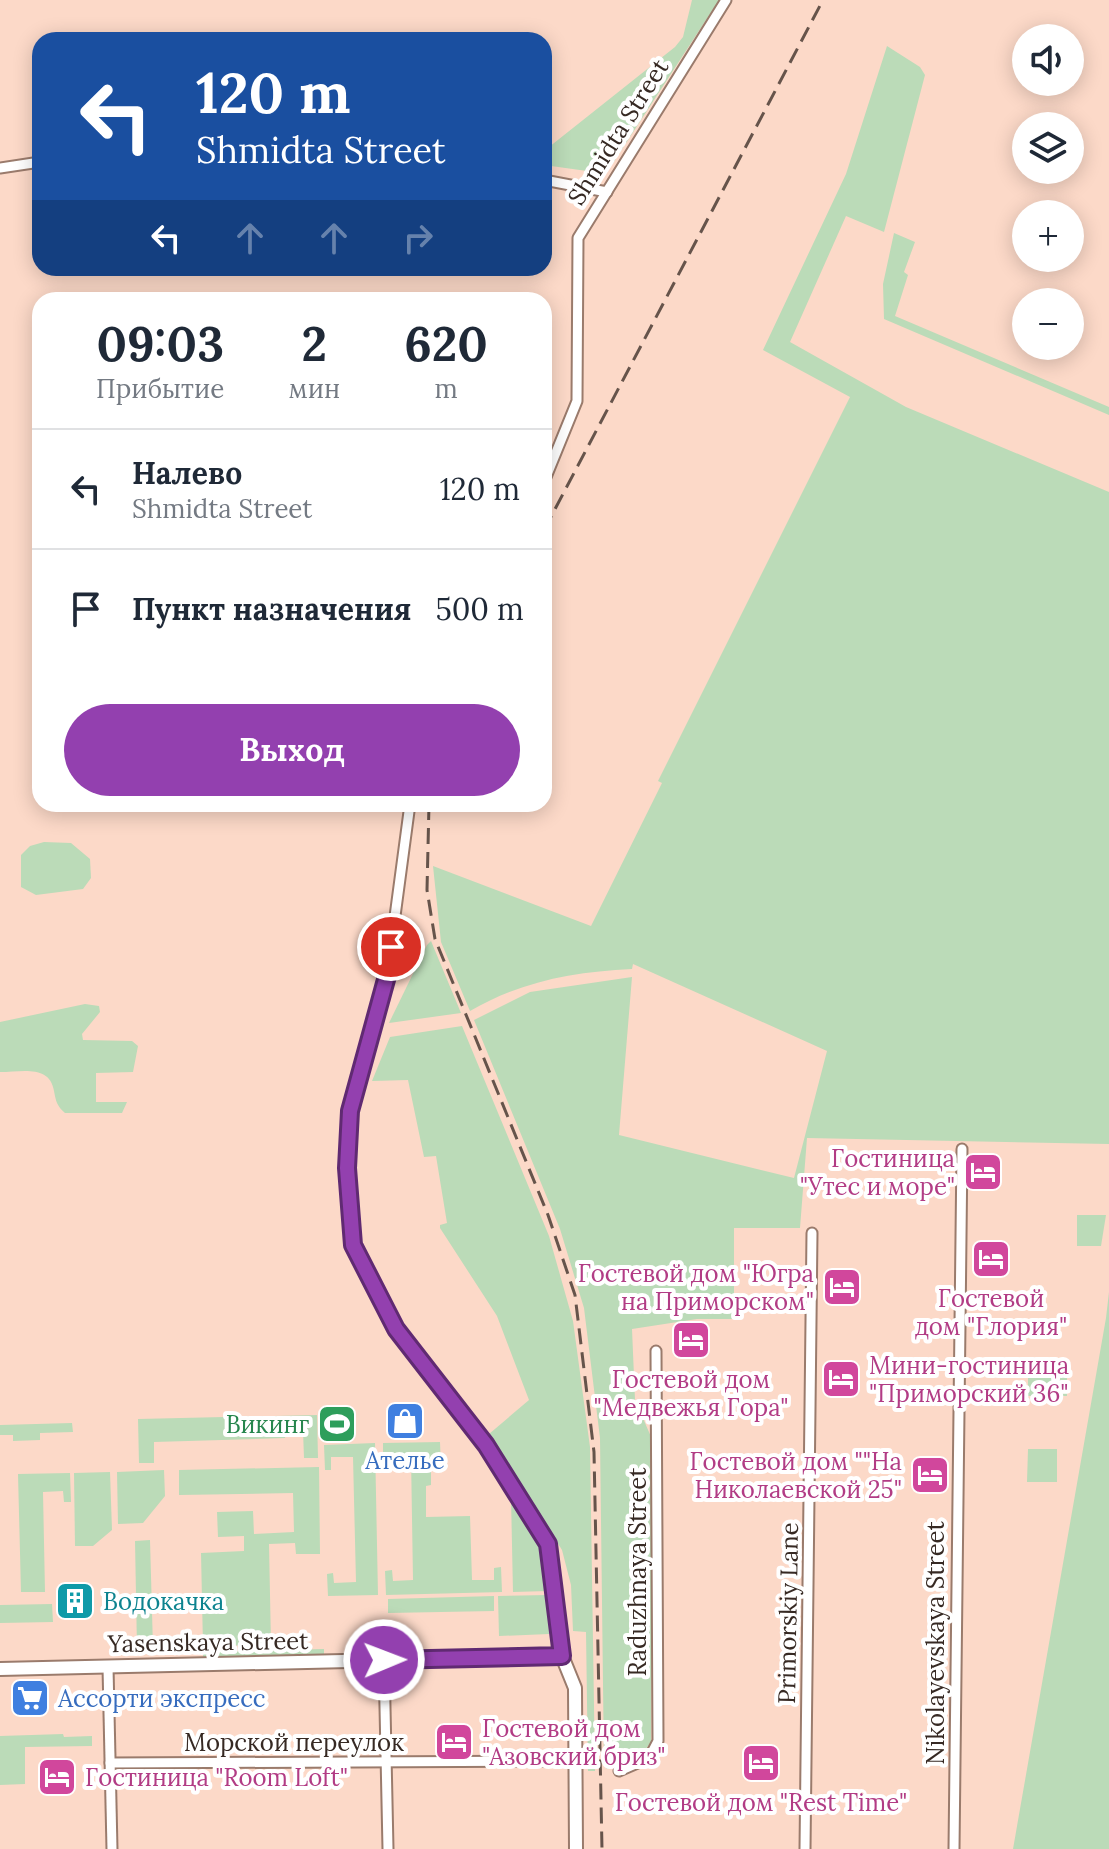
<!DOCTYPE html>
<html lang="ru">
<meta charset="utf-8">
<style>
body{margin:0;font-family:Lora,serif;background:#f2f2f3;color:#1f2937;height:100vh;display:flex;flex-direction:column;font-size:30px;white-space:nowrap}
*{box-sizing:border-box;margin:0}
p{font-size:26px;color:#747a83}
.icon{flex:none;width:44px;height:44px;fill:none;stroke:currentColor;stroke-width:2;stroke-linecap:round;stroke-linejoin:round}
.map{position:relative;flex:1;overflow:hidden}
.details{position:absolute;left:32px;top:292px;width:520px;height:520px;display:flex;flex-direction:column;background:#fff;border-radius:24px;box-shadow:0 4px 20px #0003}
.details>*{flex:none}
.hud{position:absolute;left:32px;top:32px;width:520px;height:244px;border-radius:24px;box-shadow:0 4px 20px #0003;background:#1a4fa0;color:#fff;overflow:hidden}
.buttons{position:absolute;left:1012px;top:24px;display:grid;gap:16px}
.buttons a{display:grid;place-items:center;width:72px;height:72px;border-radius:50%;background:#fff;box-shadow:0 4px 20px #0003;font-size:40px}
.pin{position:absolute;display:grid;place-items:center;width:68px;height:68px;color:#fff;margin:-34px;border:4px solid #fff;border-radius:50%;box-shadow:0 2px 8px #0007}
.me{position:absolute;width:88px;margin:-44px;rotate:89deg;stroke-linejoin:round;filter:drop-shadow(0 0 6px #0008)}
.turn{display:flex;align-items:center;gap:28px;height:168px;padding:0 32px;font-size:36px}
.turn .icon{width:104px;height:104px;stroke-width:2.5}
.turn b{display:block;font-size:56px;line-height:68px}
.lanes{display:flex;align-items:center;height:76px;padding:0 32px;background:#0003;justify-content:center;gap:40px;direction:ltr}
.lanes .off{opacity:.35}
.eta{display:flex;justify-content:space-evenly;align-items:center;height:136px;text-align:center}
.eta b{font-size:48px;font-weight:800;line-height:56px}
.button{display:flex;gap:16px;margin-top:auto;padding:16px 32px}
.button a{flex:1;height:92px;border-radius:48px;background:#9340af;color:#fff;font-size:32px;font-weight:800;line-height:92px;text-align:center}
ul{padding:0;list-style:none}
li{display:flex;align-items:center;gap:24px;height:120px;padding:0 32px;border-top:2px solid #e0e1e3}
li div{flex:1}
li b{display:block;font-size:30px}
li em{font-style:normal}
.map>svg:first-child{display:block}
</style>
<div class="map">
<svg width="1109" height="1849" viewBox="0 0 1109 1849">
<rect width="100%" height="100%" fill="#fcd9c8"/>
<g fill="#bbdbb8">
<polygon points="692,0 719,0 613,163 594,172 544,165 544,151 675,47 683,37"/>
<path d="M887 46 920 67 925 75 884 232 846 216 790 342 906 407 1109 492V1144L807 1138 800 1228H734V1319H697L632 1329 635 1400 652 1439 651 1742 639 1758 607 1769 604 1765 600 1438 584 1308 560 1229 474 1020 530 992 632 977 619 1135 794 1178 827 1051 633 964 632 969C573 972 522 981 470 1011L441 942 433 866 591 926 662 783 658 781 850 397 763 350 846 174Z"/>
<polygon points="894,233 915,242 904,272 908,275 895,316 1109,407 1109,415 884,319 883,284"/>
<polygon points="44,842 71,843 90,859 91,878 83,889 36,895 21,887 21,855 30,846"/>
<polygon points="431,941 461,1013 389,1023 427,945"/>
<path d="M85 1004 99 1006 100 1012 82 1034 83 1040 132 1041 138 1046 133 1072 96 1073V1102H127L122 1113H65C57 1106 56 1102 54 1091 50 1064 21 1072 0 1072V1022Z"/>
<polygon points="462,1026 549,1236 573,1321 590,1447 595,1771 588,1771 586,1632 573,1631 571,1585 562,1550 489,1434 529,1400 497,1316 440,1228 440,1225 447,1223 436,1156 424,1157 408,1080 372,1081 390,1037"/>
<polygon points="1077,1215 1106,1215 1101,1246 1077,1246"/>
<polygon points="1109,1292 1109,1849 1013,1849 1106,1318"/>
<rect x="1028" y="1372" width="39" height="24"/>
<polygon points="317,1415 318,1458 304,1458 303,1431 286,1432 285,1438 154,1442 154,1463 139,1463 138,1419"/>
<polygon points="72,1423 73,1432 40,1433 40,1440 13,1441 13,1435 0,1435 0,1425"/>
<polygon points="440,1442 441,1467 431,1468 431,1485 426,1486 426,1517 470,1516 472,1580 494,1580 494,1568 501,1567 502,1592 386,1595 385,1571 392,1570 393,1581 413,1580 411,1456 390,1456 390,1471 383,1471 383,1443"/>
<polygon points="375,1443 378,1595 328,1596 327,1574 333,1573 334,1583 356,1582 353,1457 331,1457 331,1470 325,1470 324,1445"/>
<polygon points="1028,1449 1057,1449 1057,1482 1027,1482"/>
<polygon points="319,1467 320,1554 296,1554 295,1543 269,1544 271,1645 203,1646 201,1553 244,1551 244,1536 218,1537 217,1512 253,1511 254,1534 294,1532 293,1493 179,1495 179,1470"/>
<polygon points="164,1470 165,1496 143,1523 118,1524 117,1472"/>
<polygon points="110,1472 112,1530 93,1546 75,1546 74,1473"/>
<polygon points="70,1473 71,1502 64,1502 63,1491 43,1492 45,1592 21,1592 18,1474"/>
<polygon points="511,1497 547,1554 548,1591 513,1592"/>
<polygon points="150,1540 153,1648 137,1649 135,1541"/>
<polygon points="548,1595 549,1634 499,1636 498,1596"/>
<polygon points="494,1596 494,1611 388,1613 388,1599"/>
<polygon points="52,1604 53,1622 0,1623 0,1605"/>
<polygon points="324,1649 324,1656 203,1659 203,1652"/>
<polygon points="63,1734 64,1737 92,1736 92,1746 25,1747 25,1784 0,1785 0,1736"/>
</g>
<g fill="none" stroke-linecap="round" stroke-linejoin="round">
<defs>
<g id="minor">
<polyline points="0,168 40,162"/>
<polyline points="544,180 607,192"/>
<polyline points="544,482 577,401 578,238 726,0"/>
<polyline points="410,804 387,976 350,1111 347,1168 353,1245 396,1329 486,1445 548,1544 562,1656"/>
<polyline points="384,1660 388,1849"/>
<polyline points="108,1667 112,1849"/>
<polyline points="110,1763 575,1761"/>
<polyline points="619,1771 649,1758 658,1741 656,1351"/>
<polyline points="805,1849 812,1233"/>
<polyline points="954,1849 962,1149"/>
</g>
<polyline id="tertiary" points="0,1669 562,1656 575,1688 576,1849"/>
</defs>
<use href="#minor" stroke="#9a7b6c" stroke-width="13"/>
<use href="#tertiary" stroke="#9a7b6c" stroke-width="16"/>
<use href="#minor" stroke="#fff" stroke-width="9"/>
<use href="#tertiary" stroke="#fff" stroke-width="12"/>
<g stroke="#66544b" stroke-width="3" stroke-dasharray="16 8" stroke-linecap="butt">
<polyline points="544,530 823,0"/>
<polyline points="429,804 427,890 435,939 548,1215 575,1295 594,1452 602,1849"/>
</g>
</g>
<g fill="none" stroke-linecap="round" stroke-linejoin="round">
<defs>
<polyline id="route" points="384,1660 562,1656 548,1544 486,1445 396,1329 353,1245 347,1168 350,1111 387,976 391,947"/>
</defs>
<use href="#route" stroke="#602a72" stroke-width="20"/>
<use href="#route" stroke="#9340af" stroke-width="14"/>
</g>
<defs>
<symbol id="hotel-square" viewBox="-11 -11 22 22"><rect x="-9" y="-9" width="18" height="18" rx="4" fill="#d1479c" stroke="#fff"/><path d="M-6-4.5h1.5V1H6V5H4.5V3h-9V5H-6ZM-4 0a1.8 1.8 0 1 1 3.6 0ZM.5 0V-2.5h3Q6-2.5 6 0Z" fill="#fff"/></symbol>
<symbol id="shop-square" viewBox="-11 -11 22 22"><rect x="-9" y="-9" width="18" height="18" rx="4" fill="#3f7fe0" stroke="#fff"/><path d="M-5-2.5h2.3a2.7 3.5 0 0 1 5.4 0H5L5.5 6h-11ZM-1.5-2.5h3a1.5 2.3 0 0 0-3 0Z" fill="#fff"/></symbol>
<symbol id="stadium-square" viewBox="-11 -11 22 22"><rect x="-9" y="-9" width="18" height="18" rx="4" fill="#2e9e5b" stroke="#fff"/><path d="M0-5a6.5 5 0 1 0 0 10a6.5 5 0 1 0 0-10ZM-3.5-1.8h7v3.6h-7Z" fill="#fff"/></symbol>
<symbol id="building-square" viewBox="-11 -11 22 22"><rect x="-9" y="-9" width="18" height="18" rx="4" fill="#0f9aa8" stroke="#fff"/><path d="M-4-6H4V6H1V3H-1V6H-4ZM-2.5-4.3h1.7v1.8h-1.7ZM.8-4.3h1.7v1.8H.8ZM-2.5-1h1.7V.8h-1.7ZM.8-1h1.7V.8H.8Z" fill="#fff"/></symbol>
<symbol id="supermarket-square" viewBox="-11 -11 22 22"><rect x="-9" y="-9" width="18" height="18" rx="4" fill="#3f7fe0" stroke="#fff"/><path d="M-6-5.5h2.5l.6 2H6L4.5 2H-2.5L-4.4-4H-6ZM-1.5 3.2a1.3 1.3 0 1 0 .1 0ZM3 3.2a1.3 1.3 0 1 0 .1 0Z" fill="#fff"/></symbol>
</defs>
<g fill-rule="evenodd">
<use href="#hotel-square" x="961" y="1150" width="44" height="44"/>
<use href="#hotel-square" x="969" y="1237" width="44" height="44"/>
<use href="#hotel-square" x="820" y="1265" width="44" height="44"/>
<use href="#hotel-square" x="669" y="1318" width="44" height="44"/>
<use href="#hotel-square" x="819" y="1357" width="44" height="44"/>
<use href="#shop-square" x="383" y="1399" width="44" height="44"/>
<use href="#stadium-square" x="315" y="1402" width="44" height="44"/>
<use href="#hotel-square" x="908" y="1453" width="44" height="44"/>
<use href="#building-square" x="53" y="1579" width="44" height="44"/>
<use href="#supermarket-square" x="8" y="1676" width="44" height="44"/>
<use href="#hotel-square" x="432" y="1720" width="44" height="44"/>
<use href="#hotel-square" x="739" y="1741" width="44" height="44"/>
<use href="#hotel-square" x="35" y="1755" width="44" height="44"/>
</g>
<g text-anchor="middle" dominant-baseline="central" stroke-width="8" stroke-linejoin="round" paint-order="stroke">
<g font-size="24" fill="#362923" stroke="#fff">
<text transform="translate(618 132) rotate(-58)">Shmidta Street</text>
<text transform="translate(637 1572) rotate(-90)">Raduzhnaya Street</text>
<text transform="translate(788 1613) rotate(-89)">Primorskiy Lane</text>
<text transform="translate(208 1642) rotate(-1)">Yasenskaya Street</text>
<text transform="translate(935 1643) rotate(-90)">Nikolayevskaya Street</text>
<text x="294" y="1742">Морской переулок</text>
</g>
<g font-size="24" fill="#b23c85" stroke="#fff" text-anchor="end">
<text x="955" y="1158">Гостиница<tspan x="955" dy="28">"Утес и море"</tspan></text>
<text x="814" y="1273">Гостевой дом "Югра<tspan x="814" dy="28">на Приморском"</tspan></text>
<text x="991" y="1298" text-anchor="middle">Гостевой<tspan x="991" dy="28">дом "Глория"</tspan></text>
<text x="869" y="1365" text-anchor="start">Мини-гостиница<tspan x="869" dy="28">"Приморский 36"</tspan></text>
<text x="691" y="1379" text-anchor="middle">Гостевой дом<tspan x="691" dy="28">"Медвежья Гора"</tspan></text>
<text x="902" y="1461">Гостевой дом ""На<tspan x="902" dy="28">Николаевской 25"</tspan></text>
<text x="482" y="1728" text-anchor="start">Гостевой дом<tspan x="482" dy="28">"Азовский бриз"</tspan></text>
<text x="85" y="1777" text-anchor="start">Гостиница "Room Loft"</text>
<text x="761" y="1802" text-anchor="middle">Гостевой дом "Rest Time"</text>
</g>
<g font-size="24" fill="#27864d" stroke="#fff" text-anchor="end">
<text x="309" y="1424">Викинг</text>
</g>
<g font-size="24" fill="#366cbe" stroke="#fff">
<text x="405" y="1460">Ателье</text>
<text x="58" y="1698" text-anchor="start">Ассорти экспресс</text>
</g>
<g font-size="24" fill="#0d838f" stroke="#fff" text-anchor="start">
<text x="103" y="1601">Водокачка</text>
</g>
</g>
</svg>
<div class="buttons">
<a><svg class="icon" aria-label="sound" viewBox="0 0 24 24"><path d="M4 9h4l5-4v14l-5-4H4zM17 9q2 3 0 6"/></svg></a>
<a><svg class="icon" aria-label="layers" viewBox="0 0 24 24"><path d="M12 4l9 5-9 5-9-5zM3 14l9 5 9-5"/></svg></a>
<a>+</a>
<a>−</a>
</div>
<div class="pin" style="left:391px;top:947px;background:#d93025"><svg class="icon" aria-label="arrive" viewBox="0 0 24 24"><path d="M6 21V4h12l-3 4 3 4H6"/></svg></div>
<svg class="me" style="left:384px;top:1660px" viewBox="-20 -20 40 40"><circle r="17" fill="#9340af" stroke="#fff" stroke-width="3"/><path d="M0-11L8 9 0 5-8 9z" fill="#fff"/></svg>
<div class="hud">
<div class="turn"><svg class="icon" aria-label="left" viewBox="0 0 24 24"><path d="M17 20v-9H6M10 6l-5 5 5 5"/></svg><div><b>120 m</b>Shmidta Street</div></div>
<div class="lanes"><svg class="icon" aria-label="left" viewBox="0 0 24 24"><path d="M17 20v-9H6M10 6l-5 5 5 5"/></svg><svg class="icon off" aria-label="ahead" viewBox="0 0 24 24"><path d="M12 20V5M6 11l6-6 6 6"/></svg><svg class="icon off" aria-label="ahead" viewBox="0 0 24 24"><path d="M12 20V5M6 11l6-6 6 6"/></svg><svg class="icon off" aria-label="right" viewBox="0 0 24 24"><path d="M7 20v-9h11M14 6l5 5-5 5"/></svg></div>
</div>
<section class="details">
<div class="eta">
<div><b>09:03</b><p>Прибытие</p></div>
<div><b>2</b><p>мин</p></div>
<div><b>620</b><p>m</p></div>
</div>
<ul>
<li><svg class="icon" aria-label="left" viewBox="0 0 24 24"><path d="M17 20v-9H6M10 6l-5 5 5 5"/></svg><div><b>Налево</b><p>Shmidta Street</p></div><em>120 m</em></li>
<li><svg class="icon" aria-label="arrive" viewBox="0 0 24 24"><path d="M6 21V4h12l-3 4 3 4H6"/></svg><div><b>Пункт назначения</b></div><em>500 m</em></li>
</ul>
<div class="button"><a>Выход</a></div>
</section>
</div>
